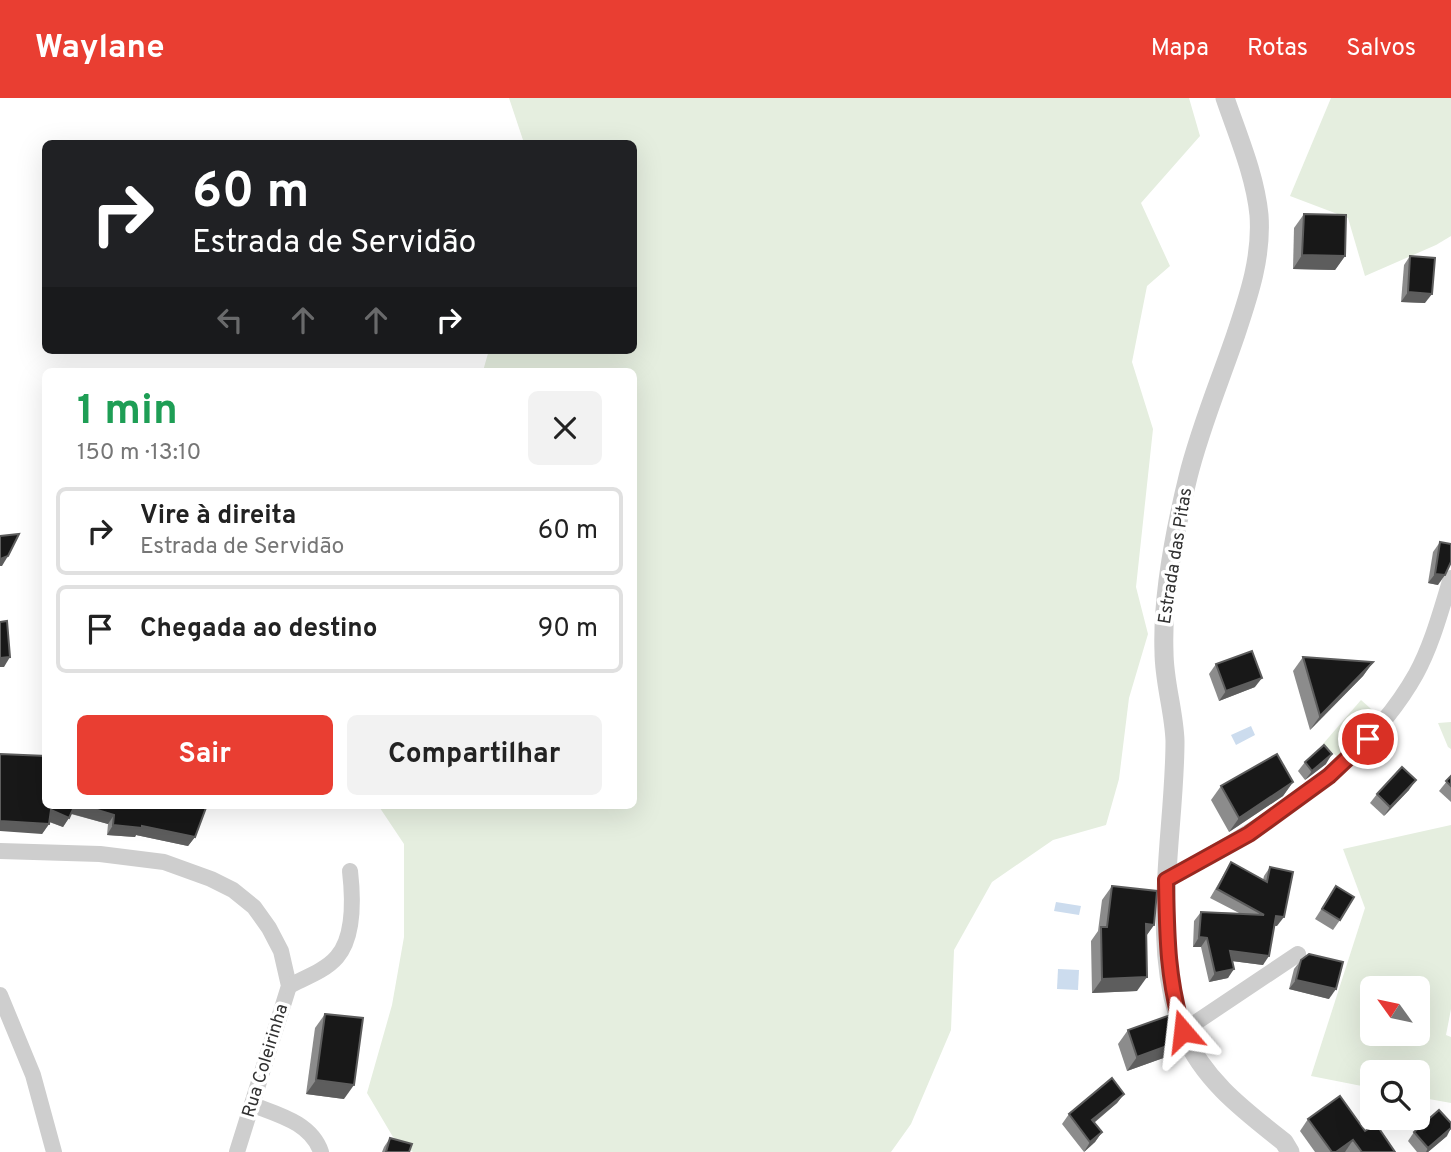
<!DOCTYPE html>
<html lang="pt">
<meta charset="utf-8">
<style>
body{margin:0;font-family:Overpass,sans-serif;background:#f2f2f2;color:#222;height:100vh;display:flex;flex-direction:column;font-size:26px;white-space:nowrap}
*{box-sizing:border-box;margin:0}
p{font-size:23px;color:#767676}
.icon{flex:none;width:38px;height:38px;fill:none;stroke:currentColor;stroke-width:2;stroke-linecap:round;stroke-linejoin:round}
.map{position:relative;flex:1;overflow:hidden}
.drawer{position:absolute;left:42px;top:270px;width:595px;height:441px;display:flex;flex-direction:column;background:#fff;border-radius:10px;box-shadow:0 7px 28px #0002}
.drawer>*{flex:none}
.banner{position:absolute;left:42px;top:42px;width:595px;height:214px;border-radius:10px;box-shadow:0 7px 28px #0002;background:#202124;color:#fff;overflow:hidden}
.needle{width:46px;rotate:303deg}
.fabs{position:absolute;left:1360px;top:878px;display:grid;gap:14px}
.fabs a{display:grid;place-items:center;width:70px;height:70px;border-radius:10px;background:#fff;box-shadow:0 7px 28px #0002;font-size:35px}
.pin{position:absolute;display:grid;place-items:center;width:60px;height:60px;color:#fff;margin:-30px;border:4px solid #fff;border-radius:50%;box-shadow:0 2px 7px #0007}
.me{position:absolute;width:77px;margin:-38px;rotate:343deg;stroke-linejoin:round;filter:drop-shadow(0 0 5px #0008)}
.turn{display:flex;align-items:center;gap:24px;height:147px;padding:0 35px;font-size:32px}
.turn .icon{width:91px;height:91px;stroke-width:2.5}
.turn b{display:block;font-size:49px;line-height:60px}
.lanes{display:flex;align-items:center;height:66px;padding:0 35px;background:#0003;justify-content:center;gap:35px;direction:ltr}
.lanes .off{opacity:.35}
.round{display:grid;place-items:center;flex:none;width:74px;height:74px;border-radius:10px;background:#f2f2f2}
.head{display:flex;align-items:center;justify-content:space-between;height:119px;padding:0 35px}
h1{font-size:42px;font-weight:700;line-height:52px;color:#1e9e55}
.cta{display:flex;gap:14px;margin-top:auto;padding:14px 35px}
.cta a{flex:1;height:80px;border-radius:10px;background:#e93e32;color:#fff;font-size:28px;font-weight:700;line-height:80px;text-align:center}
.cta a+a{background:#f2f2f2;color:#222}
ul{padding:0;list-style:none}
li{display:flex;align-items:center;gap:21px;height:88px;margin:0 14px 10px;padding:0 21px;border:4px solid #e0e0e0;border-radius:10px}
li div{flex:1}
li b{display:block;font-size:26px}
li em{font-style:normal}
header{display:flex;align-items:center;gap:42px;box-sizing:border-box;height:98px;padding:0 35px;background:#e93e32;color:#fff}
header strong{font-size:33px}
nav{display:flex;gap:38px;margin-inline-start:auto;font-size:24px}
.map>svg:first-child{display:block}
</style>
<header>
<strong>Waylane</strong>
<nav><a>Mapa</a><a>Rotas</a><a>Salvos</a></nav>
</header>
<div class="map">
<svg width="1451" height="1054" viewBox="0 0 1451 1054">
<rect width="100%" height="100%" fill="#fff"/>
<g fill="#e5eedf" fill-rule="evenodd">
<polygon points="509,0 1189,0 1200,38 1141,105 1170,168 1147,188 1132,264 1153,331 1136,489 1148,536 1129,600 1119,681 1106,727 1053,742 992,784 954,852 951,932 911,1026 891,1054 413,1054 393,1039 367,995 392,907 404,839 404,746 378,707 634,707 634,273 483,273 489,252 634,252 634,46 524,45"/>
<polygon points="1331,0 1451,0 1451,138 1436,147 1365,178 1348,120 1290,98"/>
<polygon points="1361,602 1379,618 1341,662 1323,646"/>
<polygon points="1451,624 1451,651 1448,649 1438,625"/>
<path d="M1451 727V911L1446 937 1451 939V1005L1418 999V975H1372V990L1311 978 1365 810 1343 751ZM1372 891H1418V936H1372Z"/>
</g>
<g fill="#ccdcee">
<polygon points="1251,628 1255,637 1236,647 1231,637"/>
<polygon points="1056,804 1081,808 1079,817 1054,813"/>
<polygon points="1058,871 1079,872 1078,892 1057,891"/>
</g>
<g fill="none" stroke-linecap="round" stroke-linejoin="round">
<g stroke="#cecece" stroke-width="16">
<polyline points="0,753 100,756 164,764 211,781 233,792 254,809 269,830 281,853 289,888 237,1054"/>
<path d="M1166 782C1258 731 1363 671 1416 576 1432 547 1441 512 1451 480"/>
<path d="M289 888C304 880 325 873 337 859 355 838 353 799 350 773"/>
<polyline points="0,897 33,977 54,1054"/>
<polyline points="1183,933 1298,856"/>
<path d="M253 1007C279 1017 311 1025 321 1054"/>
</g>
<path stroke="#cecece" stroke-width="19" d="M1225 0C1238 38 1255 77 1259 117 1262 159 1249 197 1236 236 1220 283 1200 330 1188 379 1175 432 1162 500 1164 554 1164 584 1174 613 1175 643 1175 737 1148 845 1184 935 1203 982 1245 1013 1284 1044L1290 1054"/>
</g>
<g fill="#8c8c8c">
<polygon points="1304,116 1345,158 1335,172 1293,171 1294,130"/>
<polygon points="1410,158 1425,205 1401,204 1404,167"/>
<polygon points="1440,444 1438,487 1428,485 1433,454"/>
<polygon points="1303,559 1373,564 1363,578 1310,632 1293,573"/>
<polygon points="1216,566 1255,589 1219,603 1209,576"/>
<polygon points="0,656 207,707 195,739 188,748 136,737 135,739 107,737 108,726 71,716 63,729 49,724 49,726 42,736"/>
<polygon points="1305,664 1326,666 1305,682 1298,673"/>
<polygon points="1451,678 1451,704 1439,693"/>
<polygon points="1293,684 1283,698 1229,734 1211,702 1221,688"/>
<polygon points="1409,692 1384,718 1370,705 1377,696"/>
<polygon points="1231,764 1263,782 1264,778 1270,769 1277,828 1274,828 1263,867 1232,863 1228,880 1209,884 1201,849 1193,849 1194,823 1201,814 1239,815 1210,800"/>
<polygon points="1112,788 1154,827 1146,838 1137,893 1092,895 1091,843 1098,833 1102,802"/>
<polygon points="1336,788 1340,822 1333,832 1315,821"/>
<polygon points="1301,862 1329,901 1289,891 1294,871"/>
<polygon points="325,916 344,1001 306,996 315,930"/>
<polygon points="1128,932 1180,954 1127,973 1118,946"/>
<polygon points="1124,996 1117,1005 1094,1025 1102,1034 1095,1044 1084,1054 1062,1026 1069,1016"/>
<polygon points="1308,1021 1365,1033 1395,1054 1315,1054 1300,1033"/>
<polygon points="1414,1034 1447,1038 1428,1054 1417,1054 1408,1043"/>
<polygon points="390,1040 409,1054 382,1054 384,1049"/>
</g>
<g fill="#5d5d5d">
<polygon points="1302,157 1345,158 1335,172 1293,171"/>
<polygon points="1408,194 1432,196 1425,205 1401,204"/>
<polygon points="8,458 2,468 0,468 0,461"/>
<polygon points="1435,476 1445,477 1438,487 1428,485"/>
<polygon points="10,559 4,569 0,569 0,560"/>
<polygon points="1373,564 1363,578 1310,632 1320,618"/>
<polygon points="1262,580 1255,589 1219,603 1226,593"/>
<polygon points="1332,656 1326,666 1305,682 1312,673"/>
<polygon points="1416,682 1409,692 1384,718 1390,709"/>
<polygon points="1293,684 1283,698 1229,734 1239,720"/>
<polygon points="74,707 81,707 114,717 108,726 69,715"/>
<polygon points="51,712 69,720 63,729 45,722"/>
<polygon points="0,723 49,726 42,736 0,733"/>
<polygon points="113,727 142,728 195,739 188,748 136,737 135,739 107,737"/>
<polygon points="1276,818 1284,819 1277,828 1270,827"/>
<polygon points="1146,826 1154,827 1144,841"/>
<polygon points="1199,839 1207,840 1201,849 1193,849"/>
<polygon points="1230,853 1269,858 1263,867 1224,862"/>
<polygon points="1234,871 1228,880 1209,884 1215,875"/>
<polygon points="1147,879 1137,893 1092,895 1102,881"/>
<polygon points="1296,882 1336,891 1329,901 1289,891"/>
<polygon points="1189,940 1180,954 1127,973 1137,959"/>
<polygon points="316,982 354,987 344,1001 306,996"/>
<polygon points="1124,996 1117,1005 1085,1032 1092,1022"/>
<polygon points="1451,1030 1447,1038 1428,1054 1426,1054 1428,1050"/>
<polygon points="1102,1034 1095,1044 1084,1054 1090,1044"/>
<polygon points="1353,1042 1345,1054 1336,1054"/>
</g>
<g fill="#181818" stroke="#5d5d5d" stroke-width="2">
<polygon points="1304,116 1346,117 1345,158 1302,157"/>
<polygon points="1410,158 1435,160 1432,196 1408,194"/>
<polygon points="19,436 8,458 0,461 0,438"/>
<polygon points="1440,444 1451,446 1451,464 1445,477 1435,476"/>
<polygon points="7,523 10,559 0,560 0,524"/>
<polygon points="1252,553 1262,580 1226,593 1216,566"/>
<polygon points="1303,559 1373,564 1320,618"/>
<polygon points="1324,647 1332,656 1312,673 1305,664"/>
<polygon points="0,656 46,658 46,707 75,707 69,720 51,712 49,726 0,723"/>
<polygon points="1277,656 1293,684 1239,720 1221,688"/>
<polygon points="1402,669 1416,682 1390,709 1377,696"/>
<polygon points="1451,678 1451,688 1446,683"/>
<polygon points="81,707 207,707 195,739 142,728 142,730 113,727 114,717"/>
<polygon points="1231,764 1267,784 1270,769 1293,774 1284,819 1276,818 1269,858 1230,853 1234,871 1215,875 1207,840 1199,839 1201,814 1264,817 1217,791"/>
<polygon points="1112,788 1157,793 1154,827 1146,826 1147,879 1102,881 1101,829 1107,829"/>
<polygon points="1336,788 1354,799 1340,822 1322,811"/>
<polygon points="1309,856 1343,864 1336,891 1296,882 1301,862"/>
<polygon points="1179,914 1189,940 1137,959 1128,932"/>
<polygon points="325,916 363,920 354,987 316,982"/>
<polygon points="1112,980 1124,996 1092,1022 1102,1034 1090,1044 1069,1016"/>
<polygon points="1340,998 1365,1033 1376,1026 1395,1054 1362,1054 1353,1042 1336,1054 1332,1054 1308,1021"/>
<polygon points="1439,1012 1451,1025 1451,1030 1428,1050 1414,1034"/>
<polygon points="390,1040 412,1046 409,1054 386,1054"/>
</g>
<g fill="none" stroke-linecap="round" stroke-linejoin="round">
<defs>
<path id="route" d="M1183 933C1167 880 1167 837 1166 782L1249 736 1329 678 1368 641"/>
</defs>
<use href="#route" stroke="#972820" stroke-width="18"/>
<use href="#route" stroke="#e93e32" stroke-width="12"/>
</g>
<g text-anchor="middle" dominant-baseline="central" stroke-width="7" stroke-linejoin="round" paint-order="stroke">
<g font-size="18" fill="#313131" stroke="#fff">
<text transform="translate(1176 458) rotate(-81)">Estrada das Pitas</text>
<text transform="translate(266 963) rotate(-73)">Rua Coleirinha</text>
</g>
</g>
</svg>
<div class="fabs">
<a><svg class="needle" viewBox="-14 -14 28 28"><path d="M0-13l5 13h-10z" fill="#e53935"/><path d="M0 13l5-13h-10z" fill="#767676"/></svg></a>
<a><svg class="icon" aria-label="search" viewBox="0 0 24 24"><circle cx="10" cy="10" r="6"/><path d="M15 15l6 6"/></svg></a>
</div>
<div class="pin" style="left:1368px;top:641px;background:#d93025"><svg class="icon" aria-label="arrive" viewBox="0 0 24 24"><path d="M6 21V4h12l-3 4 3 4H6"/></svg></div>
<svg class="me" style="left:1183px;top:933px" viewBox="-20 -20 40 40"><path d="M0-17L14 15 0 8-14 15z" fill="#e93e32" stroke="#fff" stroke-width="4"/></svg>
<div class="banner">
<div class="turn"><svg class="icon" aria-label="right" viewBox="0 0 24 24"><path d="M7 20v-9h11M14 6l5 5-5 5"/></svg><div><b>60 m</b>Estrada de Servidão</div></div>
<div class="lanes"><svg class="icon off" aria-label="left" viewBox="0 0 24 24"><path d="M17 20v-9H6M10 6l-5 5 5 5"/></svg><svg class="icon off" aria-label="ahead" viewBox="0 0 24 24"><path d="M12 20V5M6 11l6-6 6 6"/></svg><svg class="icon off" aria-label="ahead" viewBox="0 0 24 24"><path d="M12 20V5M6 11l6-6 6 6"/></svg><svg class="icon" aria-label="right" viewBox="0 0 24 24"><path d="M7 20v-9h11M14 6l5 5-5 5"/></svg></div>
</div>
<section class="drawer">
<div class="head"><div><h1>1 min</h1><p>150 m · 13:10</p></div><a class="round"><svg class="icon" aria-label="close" viewBox="0 0 24 24"><path d="M6 6l12 12M18 6L6 18"/></svg></a></div>
<ul>
<li><svg class="icon" aria-label="right" viewBox="0 0 24 24"><path d="M7 20v-9h11M14 6l5 5-5 5"/></svg><div><b>Vire à direita</b><p>Estrada de Servidão</p></div><em>60 m</em></li>
<li><svg class="icon" aria-label="arrive" viewBox="0 0 24 24"><path d="M6 21V4h12l-3 4 3 4H6"/></svg><div><b>Chegada ao destino</b></div><em>90 m</em></li>
</ul>
<div class="cta"><a>Sair</a><a>Compartilhar</a></div>
</section>
</div>
